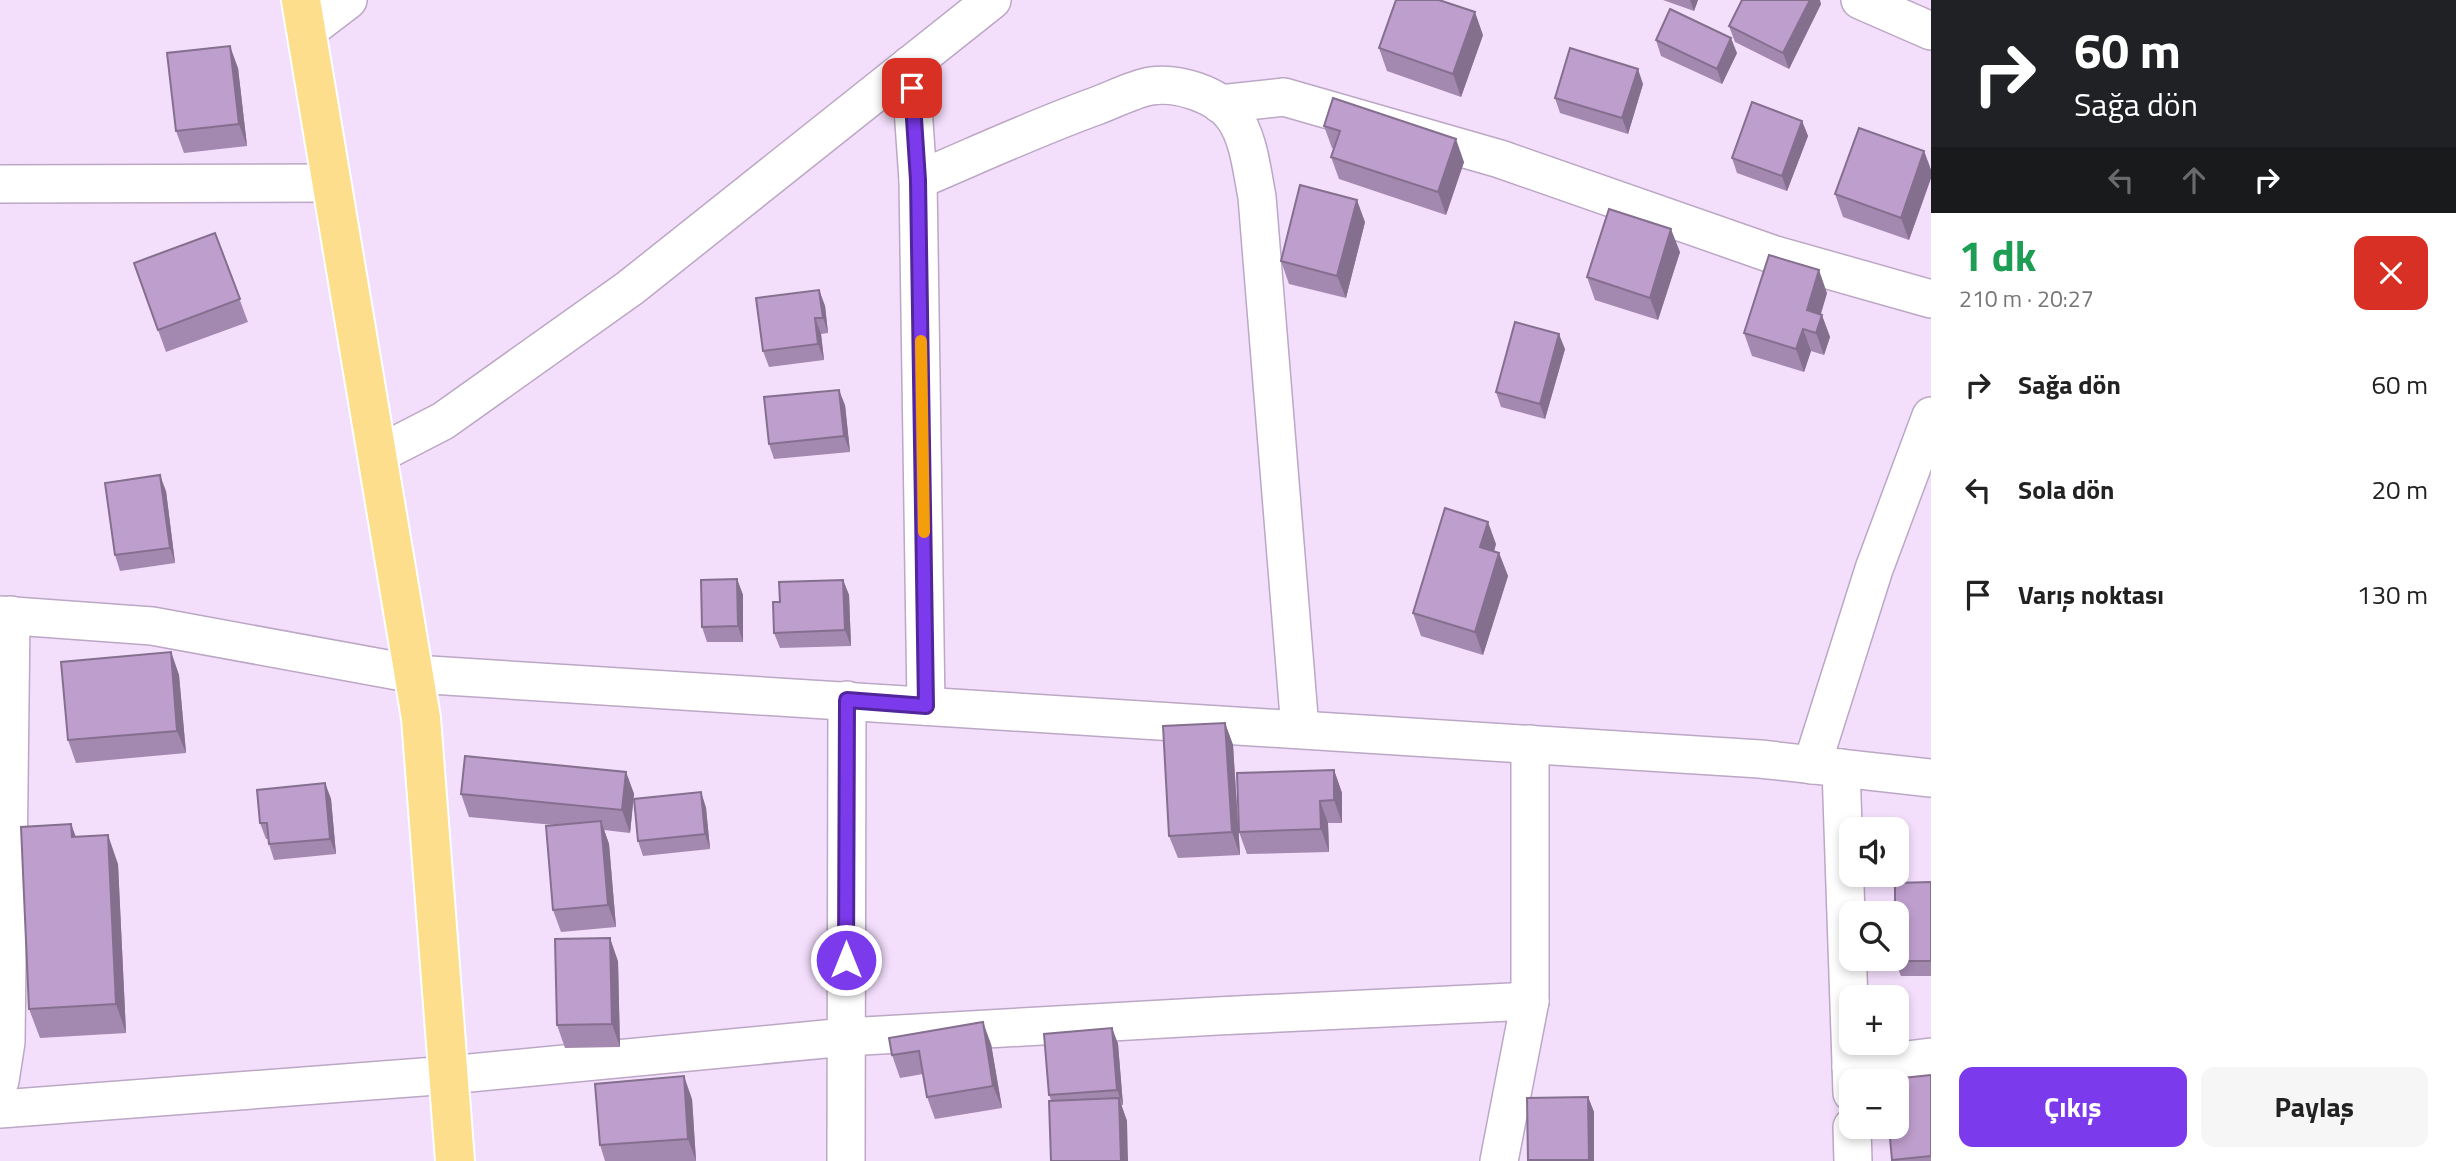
<!DOCTYPE html>
<html lang="tr">
<meta charset="utf-8">
<style>
body{margin:0;font-family:"Titillium Web",sans-serif;background:#f6f6f6;color:#222;height:100vh;display:flex;flex-direction:column;font-size:26px;white-space:nowrap}
*{box-sizing:border-box;margin:0}
p{font-size:23px;color:#767676}
.icon{flex:none;width:38px;height:38px;fill:none;stroke:currentColor;stroke-width:2;stroke-linecap:round;stroke-linejoin:round}
.map{position:relative;flex:1;overflow:hidden}
.panel{display:flex;flex-direction:column;background:#fff;width:525px}
.panel>*{flex:none}
.guide{background:#202124;color:#fff;overflow:hidden}
.buttons{position:absolute;left:1839px;top:817px;display:grid;gap:14px}
.buttons a{display:grid;place-items:center;width:70px;height:70px;border-radius:14px;background:#fff;box-shadow:0 4px 10px #0003;font-size:35px}
.pin{position:absolute;display:grid;place-items:center;width:60px;height:60px;color:#fff;margin:-30px;border-radius:14px;box-shadow:0 4px 10px #0006}
.me{position:absolute;width:77px;margin:-38px;rotate:0deg;stroke-linejoin:round;filter:drop-shadow(0 0 5px #0008)}
.turn{display:flex;align-items:center;gap:24px;height:147px;padding:0 28px;font-size:32px}
.turn .icon{width:91px;height:91px;stroke-width:2.5}
.turn b{display:block;font-size:49px;line-height:60px}
.lanes{display:flex;align-items:center;height:66px;padding:0 28px;background:#0003;justify-content:center;gap:35px;direction:ltr}
.lanes .off{opacity:.35}
.round{display:grid;place-items:center;flex:none;width:74px;height:74px;border-radius:14px;background:#f6f6f6}
.head{display:flex;align-items:center;justify-content:space-between;height:119px;padding:0 28px}
h1{font-size:42px;font-weight:700;line-height:52px;color:#1e9e55}
.action{display:flex;gap:14px;margin-top:auto;padding:14px 28px}
.action a{flex:1;height:80px;border-radius:14px;background:#7c3aed;color:#fff;font-size:28px;font-weight:700;line-height:80px;text-align:center}
.action a+a{background:#f6f6f6;color:#222}
ul{padding:0;list-style:none}
li{display:flex;align-items:center;gap:21px;height:105px;padding:0 28px}
li div{flex:1}
li b{display:block;font-size:26px}
li em{font-style:normal}
main{display:flex;flex:1;min-height:0}
.map>svg:first-child{display:block}
</style>
<main>
<div class="map">
<svg width="1931" height="1161" viewBox="0 0 1931 1161">
<rect width="100%" height="100%" fill="#f3defc"/>
<g fill="none" stroke-linecap="round" stroke-linejoin="round">
<defs>
<g id="minor">
<polyline points="1860,0 1931,31"/>
<polyline points="306,32 348,0"/>
<polyline points="910,65 918,180 926,706"/>
<polyline points="1220,104 1284,97 1500,159 1772,254 1931,299"/>
<path d="M918 180C977 155 1035 128 1096 106 1113 100 1133 89 1151 86 1177 82 1217 94 1233 116 1249 137 1252 172 1257 197L1300 729"/>
<polyline points="0,184 331,183"/>
<polyline points="377,455 443,421 630,288 992,0"/>
<polyline points="0,615 152,626 414,674 1760,759 1931,778"/>
<polyline points="1812,765 1874,569 1931,416"/>
<polyline points="1841,768 1852,1093"/>
<polyline points="1851,1067 1931,1057"/>
<polyline points="0,1081 6,1042 11,615"/>
<polyline points="0,1109 449,1075 846,1037 1217,1016 1530,1001"/>
<polyline points="1852,1127 1853,1161"/>
<polyline points="846,1161 847,700"/>
<polyline points="1499,1161 1530,1001 1530,744"/>
</g>
<polyline id="major" points="301,0 421,718 455,1161"/>
</defs>
<use href="#minor" stroke="#bca7c4" stroke-width="40"/>
<use href="#major" stroke="#fff" stroke-width="42"/>
<use href="#minor" stroke="#fff" stroke-width="37"/>
<use href="#major" stroke="#fcde8c" stroke-width="38"/>
</g>
<g fill="#a388af">
<polygon points="1663,0 1698,0 1694,11"/>
<polygon points="1821,4 1789,69 1735,42 1729,26"/>
<polygon points="1483,35 1461,97 1387,71 1379,48"/>
<polygon points="1656,40 1737,53 1722,84 1661,56"/>
<polygon points="238,68 247,146 184,153 176,131"/>
<polygon points="1643,84 1628,134 1560,113 1555,98"/>
<polygon points="1802,121 1808,136 1787,191 1737,173 1732,158"/>
<polygon points="1324,126 1464,162 1446,215 1339,179 1331,157 1334,149 1332,148"/>
<polygon points="1924,151 1931,170 1931,178 1909,240 1843,217 1835,194"/>
<polygon points="1365,222 1346,298 1289,284 1281,261"/>
<polygon points="215,233 248,322 166,352 134,263"/>
<polygon points="1680,252 1658,320 1595,300 1587,277"/>
<polygon points="819,290 825,306 828,333 821,334 824,360 769,367 763,351"/>
<polygon points="1827,293 1821,314 1830,337 1824,355 1811,351 1804,372 1752,356 1744,333"/>
<polygon points="1565,349 1545,419 1501,407 1496,392"/>
<polygon points="845,405 850,452 774,459 769,444"/>
<polygon points="166,491 175,563 120,571 115,555"/>
<polygon points="1496,544 1494,552 1499,553 1508,576 1483,655 1421,636 1413,613"/>
<polygon points="737,579 743,595 743,642 707,642 702,627"/>
<polygon points="843,580 849,595 851,646 780,648 774,633 780,602"/>
<polygon points="171,652 179,675 186,753 76,763 68,740"/>
<polygon points="1225,723 1233,745 1240,855 1178,858 1169,836"/>
<polygon points="1334,770 1342,793 1342,823 1328,823 1329,852 1247,854 1239,832"/>
<polygon points="626,772 634,794 630,833 604,830 609,844 616,927 561,932 553,910 554,825 469,817 461,794"/>
<polygon points="325,783 331,799 336,854 274,860 269,844 268,839 266,839 260,823"/>
<polygon points="701,792 706,808 710,849 643,856 638,841"/>
<polygon points="71,824 76,837 118,864 126,1033 40,1038 29,1009"/>
<polygon points="1931,882 1931,976 1901,976 1895,961"/>
<polygon points="618,961 620,1047 565,1048 557,1025"/>
<polygon points="1112,1028 1118,1044 1123,1105 1121,1105 1127,1121 1051,1100 1049,1095"/>
<polygon points="889,1038 991,1044 1002,1108 935,1119 927,1097 923,1074 900,1078 892,1055"/>
<polygon points="1931,1075 1931,1161 1892,1161 1889,1127"/>
<polygon points="1588,1097 1594,1112 1594,1161 1528,1161 1527,1098"/>
<polygon points="692,1099 696,1161 605,1161 600,1145"/>
</g>
<g fill="#856f8f">
<polygon points="1690,0 1698,0 1694,11"/>
<polygon points="1810,0 1820,0 1821,4 1789,69 1783,53"/>
<polygon points="1475,12 1483,35 1461,97 1453,74"/>
<polygon points="1731,38 1737,53 1722,84 1717,69"/>
<polygon points="230,46 238,68 247,146 239,124"/>
<polygon points="1638,69 1643,84 1628,134 1622,118"/>
<polygon points="1802,121 1808,136 1787,191 1782,176"/>
<polygon points="1456,139 1464,162 1446,215 1438,192"/>
<polygon points="1924,151 1931,170 1931,178 1909,240 1901,218"/>
<polygon points="1357,200 1365,222 1346,298 1337,276"/>
<polygon points="1671,229 1680,252 1658,320 1650,298"/>
<polygon points="1819,270 1827,293 1815,332 1807,310"/>
<polygon points="819,290 825,306 828,333 823,318"/>
<polygon points="1822,315 1830,337 1824,355 1816,333"/>
<polygon points="815,318 821,334 824,360 818,344"/>
<polygon points="1803,329 1811,351 1804,372 1796,349"/>
<polygon points="1559,334 1565,349 1545,419 1540,404"/>
<polygon points="839,390 845,405 850,452 844,436"/>
<polygon points="160,475 166,491 175,563 170,548"/>
<polygon points="1488,522 1496,544 1488,570 1480,547"/>
<polygon points="1499,553 1508,576 1483,655 1475,632"/>
<polygon points="737,579 743,595 743,642 738,626"/>
<polygon points="843,580 849,595 851,646 845,630"/>
<polygon points="171,652 179,675 186,753 177,731"/>
<polygon points="1225,723 1233,745 1240,855 1232,832"/>
<polygon points="1334,770 1342,793 1342,823 1334,800"/>
<polygon points="626,772 634,794 630,833 622,810"/>
<polygon points="325,783 331,799 336,854 330,839"/>
<polygon points="701,792 706,808 710,849 705,834"/>
<polygon points="1320,801 1328,823 1329,852 1321,829"/>
<polygon points="601,821 609,844 616,927 608,905"/>
<polygon points="71,824 81,852 72,837"/>
<polygon points="108,835 118,864 126,1033 116,1004"/>
<polygon points="610,938 618,961 620,1047 612,1024"/>
<polygon points="983,1022 991,1044 1002,1108 993,1086"/>
<polygon points="1112,1028 1118,1044 1123,1105 1117,1090"/>
<polygon points="684,1076 692,1099 696,1161 688,1139"/>
<polygon points="1588,1097 1594,1112 1594,1161 1589,1161 1589,1160"/>
<polygon points="1119,1098 1127,1121 1128,1161 1121,1161"/>
</g>
<g fill="#be9ecc" stroke="#856f8f" stroke-width="2">
<polygon points="1396,0 1439,0 1475,12 1453,74 1379,48"/>
<polygon points="1742,0 1810,0 1783,53 1729,26"/>
<polygon points="1670,9 1731,38 1717,69 1656,40"/>
<polygon points="230,46 239,124 176,131 167,53"/>
<polygon points="1570,48 1638,69 1622,118 1555,98"/>
<polygon points="1333,98 1456,139 1438,192 1331,157 1340,131 1324,126"/>
<polygon points="1752,102 1802,121 1782,176 1732,158"/>
<polygon points="1859,128 1924,151 1901,218 1835,194"/>
<polygon points="1300,185 1357,200 1337,276 1281,261"/>
<polygon points="1609,209 1671,229 1650,298 1587,277"/>
<polygon points="215,233 240,299 158,330 134,263"/>
<polygon points="1769,255 1819,270 1807,310 1822,315 1816,333 1803,329 1796,349 1744,333"/>
<polygon points="819,290 823,318 815,318 818,344 763,351 756,298"/>
<polygon points="1515,322 1559,334 1540,404 1496,392"/>
<polygon points="839,390 844,436 769,444 764,397"/>
<polygon points="160,475 170,548 115,555 105,483"/>
<polygon points="1445,508 1488,522 1480,547 1499,553 1475,632 1413,613"/>
<polygon points="737,579 738,626 702,627 701,580"/>
<polygon points="843,580 845,630 774,633 773,602 780,602 779,582"/>
<polygon points="171,652 177,731 68,740 61,662"/>
<polygon points="1225,723 1232,832 1169,836 1163,726"/>
<polygon points="465,756 626,772 622,810 461,794"/>
<polygon points="1334,770 1334,800 1320,801 1321,829 1239,832 1237,773"/>
<polygon points="325,783 330,839 269,844 267,823 260,823 257,790"/>
<polygon points="701,792 705,834 638,841 634,799"/>
<polygon points="601,821 608,905 553,910 546,826"/>
<polygon points="71,824 72,837 108,835 116,1004 29,1009 21,827"/>
<polygon points="1931,882 1931,961 1895,961 1895,959 1897,959 1897,914 1895,914 1895,883"/>
<polygon points="610,938 612,1024 557,1025 555,939"/>
<polygon points="983,1022 993,1086 927,1097 919,1051 892,1055 889,1038"/>
<polygon points="1112,1028 1117,1090 1049,1095 1044,1034"/>
<polygon points="1931,1075 1931,1156 1892,1160 1889,1127 1897,1127 1897,1082 1884,1082 1884,1080"/>
<polygon points="684,1076 688,1139 600,1145 595,1084"/>
<polygon points="1588,1097 1589,1160 1528,1160 1527,1098"/>
<polygon points="1119,1098 1121,1161 1051,1161 1049,1101"/>
</g>
<g fill="none" stroke-linecap="round" stroke-linejoin="round">
<defs>
<polyline id="route" points="846,960 847,700 926,706 918,180 912,88"/>
</defs>
<use href="#route" stroke="#51269a" stroke-width="18"/>
<use href="#route" stroke="#7c3aed" stroke-width="12"/>
<polyline stroke="#f59e0b" stroke-width="12" points="921,341 924,532"/>
</g>
</svg>
<div class="buttons">
<a><svg class="icon" aria-label="sound" viewBox="0 0 24 24"><path d="M4 9h4l5-4v14l-5-4H4zM17 9q2 3 0 6"/></svg></a>
<a><svg class="icon" aria-label="search" viewBox="0 0 24 24"><circle cx="10" cy="10" r="6"/><path d="M15 15l6 6"/></svg></a>
<a>+</a>
<a>−</a>
</div>
<div class="pin" style="left:912px;top:88px;background:#d93025"><svg class="icon" aria-label="arrive" viewBox="0 0 24 24"><path d="M6 21V4h12l-3 4 3 4H6"/></svg></div>
<svg class="me" style="left:846px;top:960px" viewBox="-20 -20 40 40"><circle r="17" fill="#7c3aed" stroke="#fff" stroke-width="3"/><path d="M0-11L8 9 0 5-8 9z" fill="#fff"/></svg>
</div>
<section class="panel">
<div class="guide">
<div class="turn"><svg class="icon" aria-label="right" viewBox="0 0 24 24"><path d="M7 20v-9h11M14 6l5 5-5 5"/></svg><div><b>60 m</b>Sağa dön</div></div>
<div class="lanes"><svg class="icon off" aria-label="left" viewBox="0 0 24 24"><path d="M17 20v-9H6M10 6l-5 5 5 5"/></svg><svg class="icon off" aria-label="ahead" viewBox="0 0 24 24"><path d="M12 20V5M6 11l6-6 6 6"/></svg><svg class="icon" aria-label="right" viewBox="0 0 24 24"><path d="M7 20v-9h11M14 6l5 5-5 5"/></svg></div>
</div>
<div class="head"><div><h1>1 dk</h1><p>210 m · 20:27</p></div><a class="round" style="background:#d93025;color:#fff"><svg class="icon" aria-label="close" viewBox="0 0 24 24"><path d="M6 6l12 12M18 6L6 18"/></svg></a></div>
<ul>
<li><svg class="icon" aria-label="right" viewBox="0 0 24 24"><path d="M7 20v-9h11M14 6l5 5-5 5"/></svg><div><b>Sağa dön</b></div><em>60 m</em></li>
<li><svg class="icon" aria-label="left" viewBox="0 0 24 24"><path d="M17 20v-9H6M10 6l-5 5 5 5"/></svg><div><b>Sola dön</b></div><em>20 m</em></li>
<li><svg class="icon" aria-label="arrive" viewBox="0 0 24 24"><path d="M6 21V4h12l-3 4 3 4H6"/></svg><div><b>Varış noktası</b></div><em>130 m</em></li>
</ul>
<div class="action"><a>Çıkış</a><a>Paylaş</a></div>
</section>
</main>
